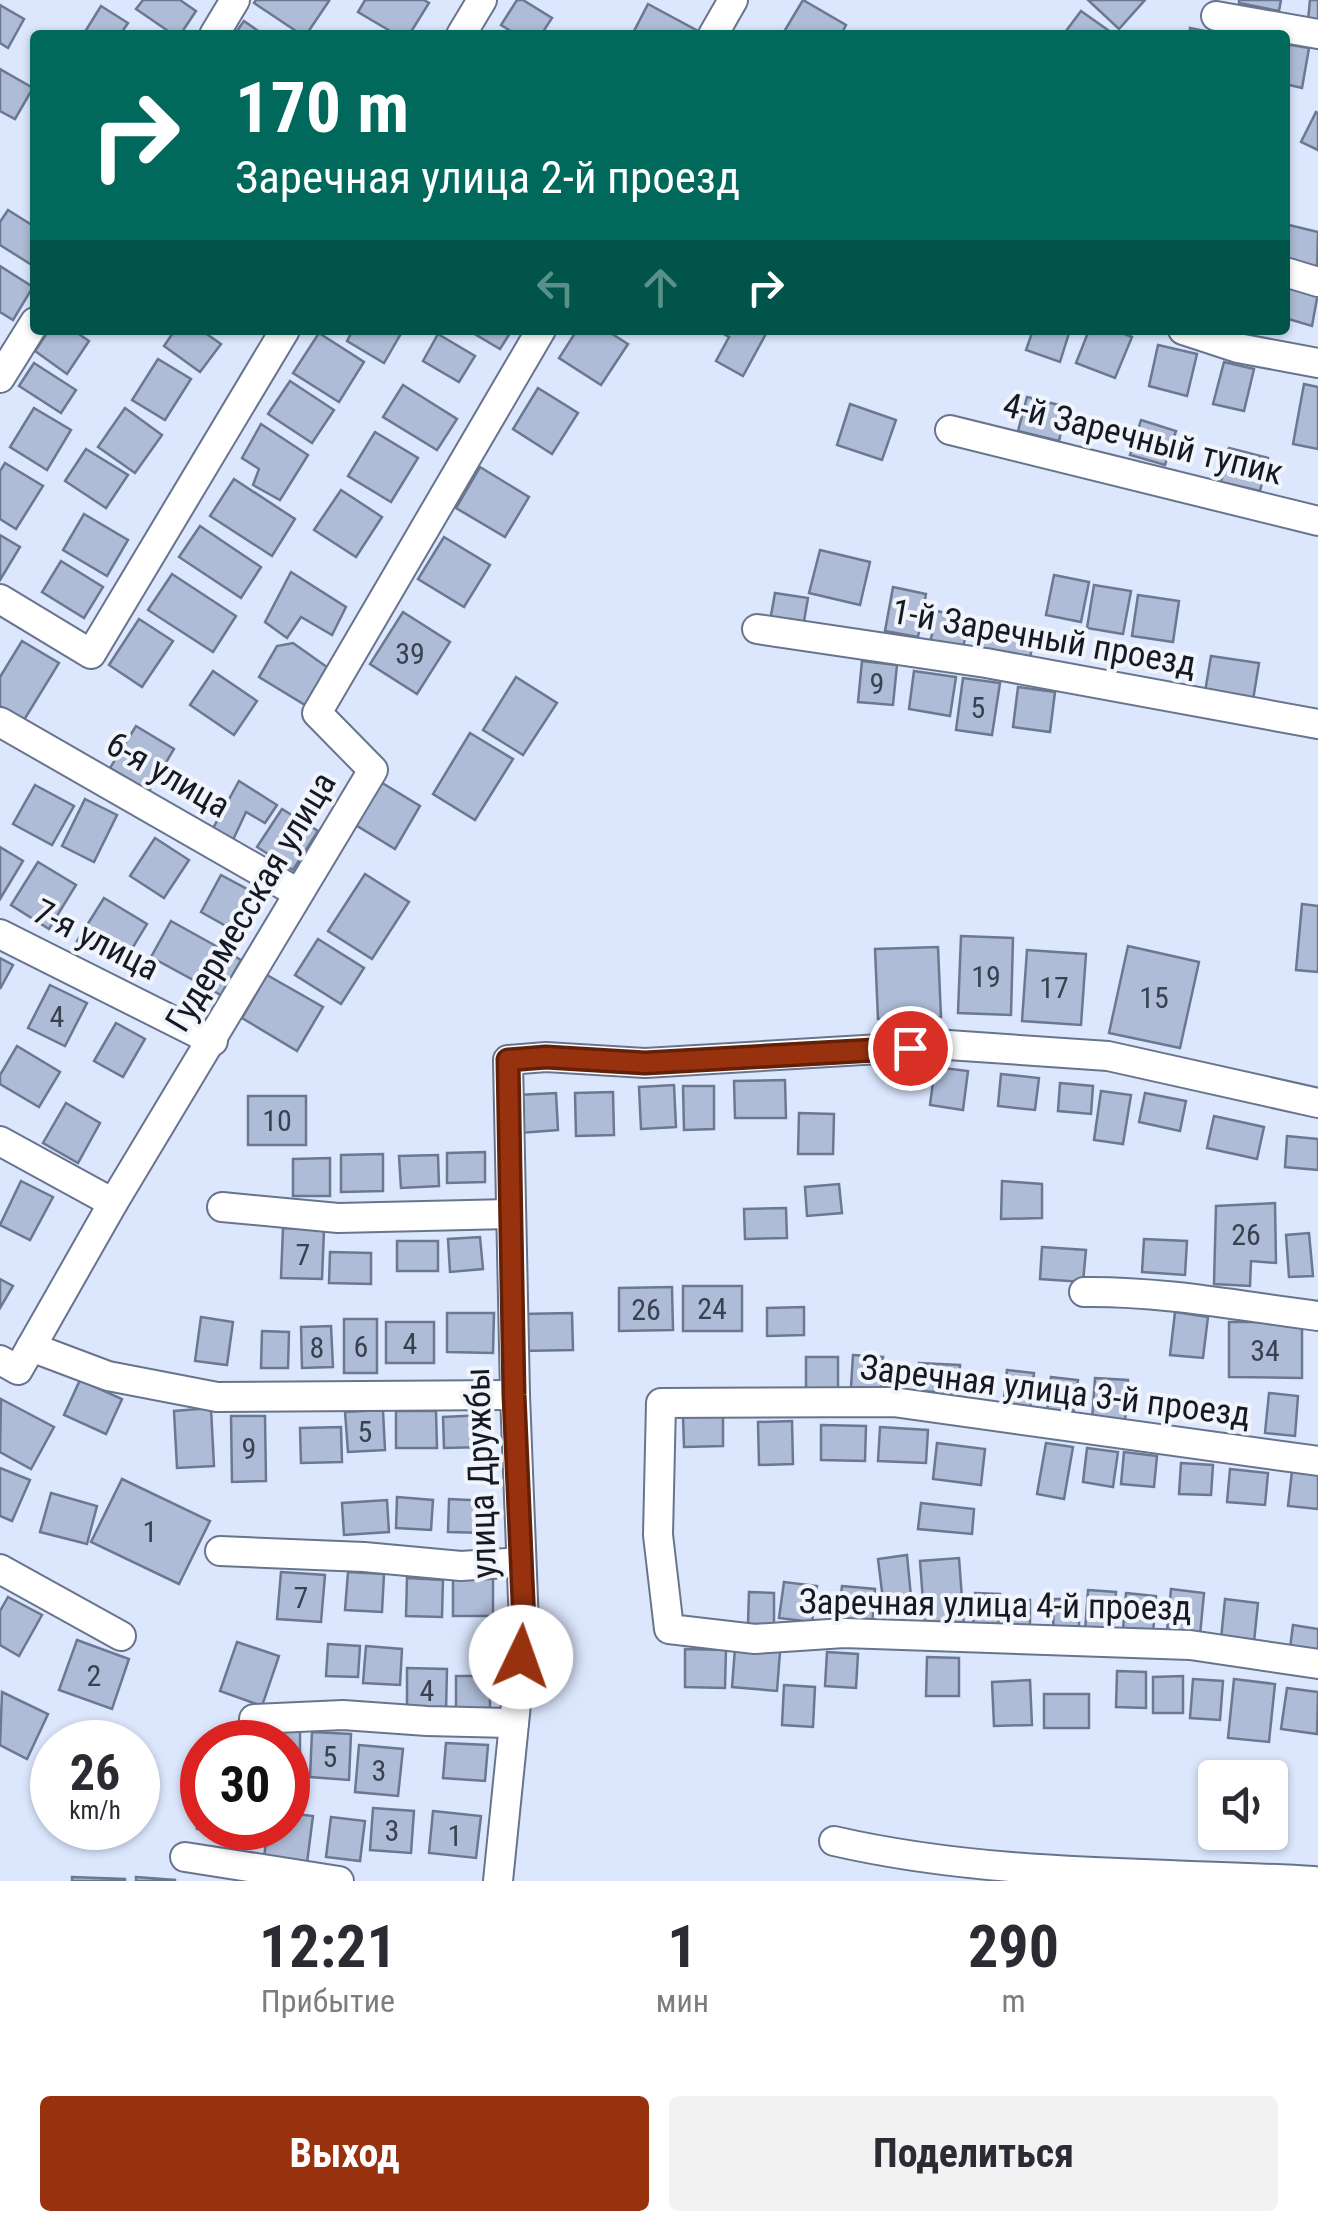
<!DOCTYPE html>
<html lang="ru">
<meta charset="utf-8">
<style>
body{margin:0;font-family:"Roboto Condensed",sans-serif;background:#f2f2f3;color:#2b2b33;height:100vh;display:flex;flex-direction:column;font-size:38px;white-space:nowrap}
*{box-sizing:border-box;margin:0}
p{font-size:32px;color:#7c7c81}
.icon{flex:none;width:55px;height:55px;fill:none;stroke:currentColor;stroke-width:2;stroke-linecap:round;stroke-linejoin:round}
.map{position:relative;height:1881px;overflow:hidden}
.drawer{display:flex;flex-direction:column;background:#fff;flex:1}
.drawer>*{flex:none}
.guide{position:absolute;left:30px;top:30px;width:1260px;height:305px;border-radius:10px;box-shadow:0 2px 8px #0004;background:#00695c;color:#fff;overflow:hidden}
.controls{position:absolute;left:1198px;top:1760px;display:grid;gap:20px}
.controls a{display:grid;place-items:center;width:90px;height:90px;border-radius:10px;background:#fff;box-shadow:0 2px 8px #0004;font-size:50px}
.speed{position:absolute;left:30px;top:1720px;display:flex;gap:20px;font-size:50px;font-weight:700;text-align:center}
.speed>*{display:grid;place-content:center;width:130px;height:130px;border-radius:50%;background:#fff;box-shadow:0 2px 8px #0004;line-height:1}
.speed small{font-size:25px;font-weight:400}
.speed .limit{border:15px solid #d22;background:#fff;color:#111}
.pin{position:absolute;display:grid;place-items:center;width:85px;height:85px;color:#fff;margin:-42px;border:5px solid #fff;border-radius:50%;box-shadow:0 2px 10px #0007}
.me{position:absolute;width:110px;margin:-55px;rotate:3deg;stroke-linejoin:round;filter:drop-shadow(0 0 8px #0008)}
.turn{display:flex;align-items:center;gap:35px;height:210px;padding:0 40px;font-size:45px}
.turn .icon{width:130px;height:130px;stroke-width:2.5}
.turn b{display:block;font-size:70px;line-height:85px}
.lanes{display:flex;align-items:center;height:95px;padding:0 40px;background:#0003;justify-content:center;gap:50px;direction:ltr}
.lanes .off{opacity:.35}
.eta{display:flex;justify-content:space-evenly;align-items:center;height:170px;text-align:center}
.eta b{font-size:60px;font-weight:700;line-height:70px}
.primary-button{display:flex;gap:20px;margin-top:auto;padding:20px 40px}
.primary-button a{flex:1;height:115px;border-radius:10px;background:#98320e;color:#fff;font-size:40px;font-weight:700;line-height:115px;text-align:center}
.primary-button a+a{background:#f2f2f3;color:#2b2b33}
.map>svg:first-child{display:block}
</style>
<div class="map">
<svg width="1318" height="1881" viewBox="0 0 1318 1881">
<rect width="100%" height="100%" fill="#dce7fe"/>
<g fill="#aebcd7" stroke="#6c7892" stroke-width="2.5">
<polygon points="143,0 180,0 196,11 180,35 174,35 136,9"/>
<polygon points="256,0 327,0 329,1 306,35 302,35 254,3"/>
<polygon points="365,0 424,0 429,3 409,35 397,35 358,12"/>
<polygon points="517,0 523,0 552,18 541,35 517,35 501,25"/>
<polygon points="803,0 846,25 841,35 782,35"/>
<polygon points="1088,0 1145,0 1119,29"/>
<polygon points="1239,0 1281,0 1279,11 1239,3"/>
<polygon points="1310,0 1318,0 1318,22 1308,21"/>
<polygon points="648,4 698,31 695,35 632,35"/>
<polygon points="0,5 24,19 8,48 0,43"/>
<polygon points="101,6 128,23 120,35 83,35"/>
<polygon points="1081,11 1115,35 1063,35"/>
<polygon points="244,21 264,35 234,35"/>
<polygon points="1190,28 1225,35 1189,35"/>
<polygon points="1285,44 1309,48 1302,88 1285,84"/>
<polygon points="0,69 33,88 15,119 0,111"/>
<polygon points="1316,112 1318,113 1318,150 1301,142"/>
<polygon points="8,210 35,227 35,267 0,245 0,222"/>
<polygon points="1285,224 1318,232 1317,268 1285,261"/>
<polygon points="0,266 33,287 13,320 0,312"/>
<polygon points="1285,284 1318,293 1312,326 1285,318"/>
<polygon points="49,330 73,330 89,341 67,374 35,351"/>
<polygon points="175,330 201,330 221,344 200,372 164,346"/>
<polygon points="353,330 403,330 384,363 347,341"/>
<polygon points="468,330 512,330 500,349"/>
<polygon points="577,330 606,330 628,344 601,385 559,358"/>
<polygon points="717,330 768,330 743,376 716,361 729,337"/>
<polygon points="1033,330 1070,330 1060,362 1026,350"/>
<polygon points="1089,330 1115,330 1132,337 1115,378 1076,363"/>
<polygon points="319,333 364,362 339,402 293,373"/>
<polygon points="438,334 475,356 459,382 423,361"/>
<polygon points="1158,345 1197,354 1187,396 1149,386"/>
<polygon points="158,359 191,379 165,420 132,400"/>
<polygon points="1224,362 1254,369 1244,411 1213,404"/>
<polygon points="34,363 76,390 61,413 19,386"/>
<polygon points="290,381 334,410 312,443 268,414"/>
<polygon points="1304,384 1318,387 1318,449 1293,444"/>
<polygon points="403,385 457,419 437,450 383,417"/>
<polygon points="538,388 578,413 552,454 513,429"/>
<polygon points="1027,397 1067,407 1059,441 1018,431"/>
<polygon points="850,404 896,420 882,460 837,445"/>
<polygon points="34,408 71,430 47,470 10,447"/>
<polygon points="125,408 162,435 135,473 98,447"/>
<polygon points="1141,420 1176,431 1165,465 1130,455"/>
<polygon points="261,424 308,455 280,500 253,485 259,469 242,458"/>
<polygon points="375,432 418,458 391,502 348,476"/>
<polygon points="1229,448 1268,458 1260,491 1221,482"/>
<polygon points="86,449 128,475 106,508 65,481"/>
<polygon points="5,463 43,486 16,529 0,519 0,471"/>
<polygon points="480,467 529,497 505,537 456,508"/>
<polygon points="234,479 295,519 272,556 210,516"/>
<polygon points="341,490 382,517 356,557 314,530"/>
<polygon points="84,514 128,540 107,576 63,550"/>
<polygon points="200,526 261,567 241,598 179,557"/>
<polygon points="0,535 20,547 0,580"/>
<polygon points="444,537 490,565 464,607 418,579"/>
<polygon points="820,550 870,562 860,605 809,593"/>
<polygon points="61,561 103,587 84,618 42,592"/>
<polygon points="291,572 346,607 332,635 301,617 287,638 265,622"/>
<polygon points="172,574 236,616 213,652 148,610"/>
<polygon points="1054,575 1089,582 1081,622 1046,615"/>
<polygon points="1094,585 1131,591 1123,634 1087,628"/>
<polygon points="893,587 926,594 918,637 885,631"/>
<polygon points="775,593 808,598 803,627 770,621"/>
<polygon points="1138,595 1179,601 1173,642 1132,636"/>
<polygon points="937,611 970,619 962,651 930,643"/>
<polygon points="403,612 450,642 417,694 370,664"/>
<polygon points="139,619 173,641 142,687 109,665"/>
<polygon points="986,623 1035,632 1029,663 980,653"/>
<polygon points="22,641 59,663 24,720 0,706 0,677"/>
<polygon points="293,643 327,667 305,705 259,677 277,646"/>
<polygon points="1211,656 1259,663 1253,700 1205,692"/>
<polygon points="862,661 897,665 893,705 858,702"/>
<polygon points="213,671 257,701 234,735 190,705"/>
<polygon points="914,671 956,677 950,716 909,709"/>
<polygon points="516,677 557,703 523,755 483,730"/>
<polygon points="963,678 1000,683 992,735 956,730"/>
<polygon points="1018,687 1055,692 1050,732 1013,727"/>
<polygon points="136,726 174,749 149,791 110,768"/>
<polygon points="470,733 513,759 475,820 433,794"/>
<polygon points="239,781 277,805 265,823 246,812 232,842 212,830"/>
<polygon points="379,781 420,806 395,849 354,824"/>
<polygon points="35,785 74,806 52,845 13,824"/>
<polygon points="85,799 117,815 94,862 62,846"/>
<polygon points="282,809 318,831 293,870 257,847"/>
<polygon points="155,838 189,860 164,898 130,876"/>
<polygon points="0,847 23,861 0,899"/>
<polygon points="38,862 76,885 49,929 11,905"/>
<polygon points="365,874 409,902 372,959 328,931"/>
<polygon points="221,875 264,898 244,936 201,912"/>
<polygon points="104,898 147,924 121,967 77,941"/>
<polygon points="1302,904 1318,906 1318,972 1296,970"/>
<polygon points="171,921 241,960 221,995 151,957"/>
<polygon points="961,936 1013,938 1011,1015 958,1013"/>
<polygon points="318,939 364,968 341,1004 295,975"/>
<polygon points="1128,946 1199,962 1180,1048 1109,1033"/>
<polygon points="938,947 941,1017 878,1019 875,949"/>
<polygon points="1027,950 1086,954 1081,1025 1022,1021"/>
<polygon points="0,958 13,965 0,989"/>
<polygon points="267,975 323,1007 297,1051 242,1018"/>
<polygon points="50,985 87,1003 65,1046 28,1028"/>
<polygon points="116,1023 145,1039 123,1077 94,1061"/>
<polygon points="17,1046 60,1072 39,1107 0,1084 0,1075"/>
<polygon points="935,1067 968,1071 963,1110 930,1105"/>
<polygon points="1001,1074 1039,1078 1035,1110 998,1106"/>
<polygon points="785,1080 786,1118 735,1118 734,1081"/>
<polygon points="1060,1083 1093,1086 1091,1114 1058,1111"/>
<polygon points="674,1085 676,1127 641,1129 639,1087"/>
<polygon points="683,1086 714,1086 714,1129 684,1130"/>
<polygon points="1101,1091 1131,1095 1123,1144 1094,1140"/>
<polygon points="613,1092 614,1135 576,1136 575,1093"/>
<polygon points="556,1093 558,1130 520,1133 517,1095"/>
<polygon points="1145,1093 1186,1101 1180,1131 1139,1122"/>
<rect x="248" y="1096" width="58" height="49"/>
<polygon points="66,1103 100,1123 78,1163 43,1143"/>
<polygon points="799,1113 834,1114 833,1154 798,1154"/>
<polygon points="1214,1116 1264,1127 1257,1159 1207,1148"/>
<polygon points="1287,1136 1318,1139 1318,1170 1285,1167"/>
<polygon points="485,1152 485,1182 447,1183 447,1153"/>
<polygon points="383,1154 383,1191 341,1192 341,1155"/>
<polygon points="438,1155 439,1186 401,1188 399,1156"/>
<polygon points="330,1158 330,1196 293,1196 293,1159"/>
<polygon points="21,1181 53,1197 30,1240 0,1225"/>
<polygon points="1002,1181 1042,1184 1042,1218 1001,1219"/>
<polygon points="839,1184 842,1213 807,1216 805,1187"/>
<polygon points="1275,1203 1276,1263 1251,1261 1250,1286 1214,1284 1216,1206"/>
<polygon points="786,1208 787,1238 745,1239 744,1209"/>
<polygon points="283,1228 324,1230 322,1279 281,1278"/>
<polygon points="1309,1233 1313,1276 1289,1277 1286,1235"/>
<polygon points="480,1237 483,1269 450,1272 448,1239"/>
<polygon points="1144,1239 1187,1241 1185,1275 1142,1272"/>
<rect x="397" y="1241" width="41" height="30"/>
<polygon points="1042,1247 1086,1250 1083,1282 1040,1279"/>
<polygon points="330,1252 371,1253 371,1284 329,1283"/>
<polygon points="0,1279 13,1286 0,1308"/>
<rect x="683" y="1286" width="59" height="45"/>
<polygon points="672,1287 673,1330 619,1331 619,1288"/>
<polygon points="804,1307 804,1335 767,1336 767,1308"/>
<polygon points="1175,1312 1208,1317 1203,1358 1170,1355"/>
<polygon points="447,1313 494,1313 493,1353 447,1352"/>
<polygon points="572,1313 573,1350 522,1351 521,1314"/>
<polygon points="201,1317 233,1322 227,1365 195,1361"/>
<rect x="344" y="1319" width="33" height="54"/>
<rect x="386" y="1322" width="48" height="41"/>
<polygon points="1229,1322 1302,1322 1302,1378 1229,1377"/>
<polygon points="331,1326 333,1367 302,1368 301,1327"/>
<polygon points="262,1331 289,1332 288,1368 261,1368"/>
<polygon points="853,1355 883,1357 881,1388 851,1387"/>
<rect x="806" y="1357" width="32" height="33"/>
<polygon points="919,1363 960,1365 959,1393 918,1391"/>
<polygon points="1007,1370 1034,1373 1030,1410 1003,1408"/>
<polygon points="1051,1377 1078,1380 1073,1414 1047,1411"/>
<polygon points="1095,1378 1128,1380 1125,1422 1092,1420"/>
<polygon points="80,1380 122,1399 106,1434 64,1415"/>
<polygon points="1269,1393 1298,1396 1295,1436 1265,1433"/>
<polygon points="1,1399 54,1427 31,1469 0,1452"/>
<polygon points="211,1408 214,1466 177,1468 174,1411"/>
<polygon points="383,1410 385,1450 348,1452 345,1412"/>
<polygon points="396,1411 436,1411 437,1448 396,1448"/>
<polygon points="484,1415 486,1447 444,1448 443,1417"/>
<polygon points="231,1416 265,1416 266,1481 232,1482"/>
<polygon points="723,1416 723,1446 684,1447 683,1417"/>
<polygon points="792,1421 793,1464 759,1465 758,1422"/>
<polygon points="821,1425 866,1426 865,1461 821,1460"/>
<polygon points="341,1427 342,1462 301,1463 300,1428"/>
<polygon points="880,1427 928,1430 926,1463 878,1461"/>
<polygon points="937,1443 985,1449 981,1485 933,1479"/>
<polygon points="1046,1443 1073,1447 1064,1499 1037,1494"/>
<polygon points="1087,1448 1118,1452 1113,1487 1083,1482"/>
<polygon points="1124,1452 1157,1456 1154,1487 1121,1484"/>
<polygon points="1181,1463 1213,1465 1211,1495 1179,1494"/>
<polygon points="0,1468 30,1480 12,1521 0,1516"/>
<polygon points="1230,1469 1268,1473 1265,1505 1227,1502"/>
<polygon points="1292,1471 1318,1474 1318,1509 1288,1506"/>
<polygon points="122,1479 210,1521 179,1584 91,1542"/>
<polygon points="51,1493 97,1506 87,1544 40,1532"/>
<polygon points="397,1497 433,1500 431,1530 396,1528"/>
<polygon points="449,1499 489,1501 488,1533 448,1532"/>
<polygon points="387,1500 389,1532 344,1535 342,1503"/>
<polygon points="921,1503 974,1509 972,1534 918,1529"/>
<polygon points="907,1555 911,1597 883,1600 878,1559"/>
<polygon points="959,1558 964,1625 925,1628 920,1561"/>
<polygon points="281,1572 325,1575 321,1622 277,1619"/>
<polygon points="348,1572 384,1574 382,1612 345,1610"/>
<polygon points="407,1578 443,1580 442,1617 406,1616"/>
<rect x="453" y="1578" width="40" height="38"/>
<polygon points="784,1582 817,1586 812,1622 779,1618"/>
<polygon points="842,1586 875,1589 872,1625 838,1621"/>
<polygon points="1171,1589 1204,1593 1200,1635 1167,1631"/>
<polygon points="1088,1590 1116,1592 1113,1633 1085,1631"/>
<polygon points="749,1592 774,1593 774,1624 748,1624"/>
<polygon points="975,1593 1000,1594 998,1630 973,1628"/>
<polygon points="1126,1593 1156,1596 1153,1633 1123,1630"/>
<polygon points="8,1597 42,1615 19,1656 0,1645 0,1611"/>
<polygon points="1007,1599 1030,1600 1030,1630 1006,1629"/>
<polygon points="1054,1599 1079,1599 1079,1632 1053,1632"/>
<polygon points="1225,1599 1258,1603 1254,1642 1221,1639"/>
<polygon points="1293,1625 1318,1629 1318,1652 1290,1648"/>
<polygon points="77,1640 129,1659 112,1709 59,1690"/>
<polygon points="237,1642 279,1656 262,1706 220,1691"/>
<polygon points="328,1644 360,1646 358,1677 326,1676"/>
<polygon points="366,1646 402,1649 400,1685 363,1683"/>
<polygon points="735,1648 780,1652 777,1691 732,1687"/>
<polygon points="685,1649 726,1650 725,1688 685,1687"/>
<polygon points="827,1652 858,1654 856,1688 825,1686"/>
<polygon points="927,1657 959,1658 959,1696 926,1696"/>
<polygon points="407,1668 447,1669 446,1712 407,1711"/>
<polygon points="1117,1671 1146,1672 1146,1708 1116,1707"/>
<rect x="456" y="1676" width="34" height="37"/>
<polygon points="1183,1676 1183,1713 1153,1713 1153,1677"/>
<polygon points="1193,1679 1223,1681 1220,1720 1190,1718"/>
<polygon points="1234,1679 1275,1684 1269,1742 1228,1738"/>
<polygon points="1030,1680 1032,1725 994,1726 992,1682"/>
<polygon points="784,1685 815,1687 813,1727 782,1725"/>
<polygon points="1287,1688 1318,1692 1317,1734 1281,1729"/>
<polygon points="2,1692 48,1714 27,1759 0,1745"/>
<rect x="1044" y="1694" width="45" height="34"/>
<polygon points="263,1730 300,1731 300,1771 288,1771 288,1742 263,1742"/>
<polygon points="312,1732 351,1734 349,1780 310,1777"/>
<polygon points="446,1743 488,1745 485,1781 443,1778"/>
<polygon points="52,1745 52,1785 37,1777"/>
<polygon points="359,1745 403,1749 398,1796 355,1792"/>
<polygon points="195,1781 202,1781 202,1828 235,1828 197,1829"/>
<polygon points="373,1808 414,1811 411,1853 370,1850"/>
<polygon points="433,1811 481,1816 476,1858 429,1853"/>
<polygon points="288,1813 313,1816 307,1863 264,1857 268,1828 288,1828"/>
<polygon points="331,1817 365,1821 360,1861 326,1857"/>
<polygon points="72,1877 125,1879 125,1881 72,1881"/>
<polygon points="136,1877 175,1880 175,1881 136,1881"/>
</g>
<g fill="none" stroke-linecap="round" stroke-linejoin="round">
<defs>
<g id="minor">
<polyline points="1216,16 1318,34"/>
<polyline points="214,35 235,0"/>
<polyline points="461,35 482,0"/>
<polyline points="713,35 733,0"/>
<polyline points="1285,272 1318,282"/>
<polyline points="1183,330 1238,348 1318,363"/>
<polyline points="0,378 35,322"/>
<polyline points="950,430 1318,521"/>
<polyline points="0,599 91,654 285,330"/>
<polyline points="757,629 986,663 1318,724"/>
<polyline points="0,722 298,893"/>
<polyline points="0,934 213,1041"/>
<polyline points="0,1141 113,1203"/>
<polyline points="222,1207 338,1218 511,1214"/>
<path d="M1084 1292C1163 1291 1239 1306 1318 1316"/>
<polyline points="31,1347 108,1376 217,1397 515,1395"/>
<polyline points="0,1360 18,1370 113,1203 373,770 317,713 541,330"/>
<polyline points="1318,1461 893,1402 661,1403 658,1535 669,1629 755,1639 844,1633 1190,1645 1318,1664"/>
<polyline points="220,1551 364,1557 461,1566 521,1562"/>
<polyline points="0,1569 121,1636"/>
<polyline points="254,1719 343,1715 427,1721 514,1723"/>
<path d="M834 1841C990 1877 1154 1872 1314 1881"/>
<polyline points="185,1857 339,1881"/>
<polyline points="498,1881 524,1625 515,1395 508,1060 546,1057 645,1063 948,1045 1108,1056 1318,1103"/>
</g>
</defs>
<use href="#minor" stroke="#68748e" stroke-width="32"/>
<use href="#minor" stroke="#fff" stroke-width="28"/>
</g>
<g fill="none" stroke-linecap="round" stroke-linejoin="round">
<defs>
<polyline id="route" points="521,1657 524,1624 514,1395 508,1060 546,1057 645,1063 910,1048"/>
</defs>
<use href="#route" stroke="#632009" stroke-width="25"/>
<use href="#route" stroke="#98320e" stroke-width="18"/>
</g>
<g text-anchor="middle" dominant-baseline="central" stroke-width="8" stroke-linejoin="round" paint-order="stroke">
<g font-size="30" fill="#3a4250">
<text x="410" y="653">39</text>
<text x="877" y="683">9</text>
<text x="978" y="707">5</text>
<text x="986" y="976">19</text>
<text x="1054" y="987">17</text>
<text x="1154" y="997">15</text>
<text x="57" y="1016">4</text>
<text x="277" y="1120">10</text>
<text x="1246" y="1234">26</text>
<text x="303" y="1254">7</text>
<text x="712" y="1308">24</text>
<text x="646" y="1309">26</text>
<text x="410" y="1343">4</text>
<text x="361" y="1346">6</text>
<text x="317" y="1347">8</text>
<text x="1265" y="1350">34</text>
<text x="365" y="1431">5</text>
<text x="249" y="1448">9</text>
<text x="150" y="1531">1</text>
<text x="301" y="1597">7</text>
<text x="94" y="1675">2</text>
<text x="427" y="1690">4</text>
<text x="330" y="1756">5</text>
<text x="379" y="1770">3</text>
<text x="392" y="1830">3</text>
<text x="455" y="1835">1</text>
</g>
<g font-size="35" fill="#141923" stroke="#f1f4fa">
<text transform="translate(1143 439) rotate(14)">4-й Заречный тупик</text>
<text transform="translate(1044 638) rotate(10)">1-й Заречный проезд</text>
<text transform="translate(168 775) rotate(30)">6-я улица</text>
<text transform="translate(251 902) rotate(-59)">Гудермесская улица</text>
<text transform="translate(96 940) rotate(27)">7-я улица</text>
<text transform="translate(1055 1391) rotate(7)">Заречная улица 3-й проезд</text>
<text transform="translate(481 1473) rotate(-92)">улица Дружбы</text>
<text transform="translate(995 1605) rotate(1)">Заречная улица 4-й проезд</text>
</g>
</g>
</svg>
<div class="controls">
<a><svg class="icon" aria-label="sound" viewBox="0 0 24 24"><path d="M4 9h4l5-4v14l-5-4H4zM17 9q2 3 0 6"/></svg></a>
</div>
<div class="speed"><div>26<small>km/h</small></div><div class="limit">30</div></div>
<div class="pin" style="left:910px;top:1048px;background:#d93025"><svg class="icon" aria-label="arrive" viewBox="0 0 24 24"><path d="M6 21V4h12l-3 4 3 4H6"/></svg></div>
<svg class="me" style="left:521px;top:1657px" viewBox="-20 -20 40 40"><circle r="19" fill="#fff"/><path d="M0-13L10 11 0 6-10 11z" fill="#98320e"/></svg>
<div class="guide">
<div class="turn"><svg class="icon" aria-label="right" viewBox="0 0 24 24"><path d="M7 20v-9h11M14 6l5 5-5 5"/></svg><div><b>170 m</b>Заречная улица 2-й проезд</div></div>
<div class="lanes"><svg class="icon off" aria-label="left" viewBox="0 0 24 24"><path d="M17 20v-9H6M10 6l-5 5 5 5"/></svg><svg class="icon off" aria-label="ahead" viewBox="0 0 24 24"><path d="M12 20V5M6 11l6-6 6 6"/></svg><svg class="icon" aria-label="right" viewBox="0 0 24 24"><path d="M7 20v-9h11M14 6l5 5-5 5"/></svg></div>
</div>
</div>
<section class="drawer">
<div class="eta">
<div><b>12:21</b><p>Прибытие</p></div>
<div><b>1</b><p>мин</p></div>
<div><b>290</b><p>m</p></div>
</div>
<div class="primary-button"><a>Выход</a><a>Поделиться</a></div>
</section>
